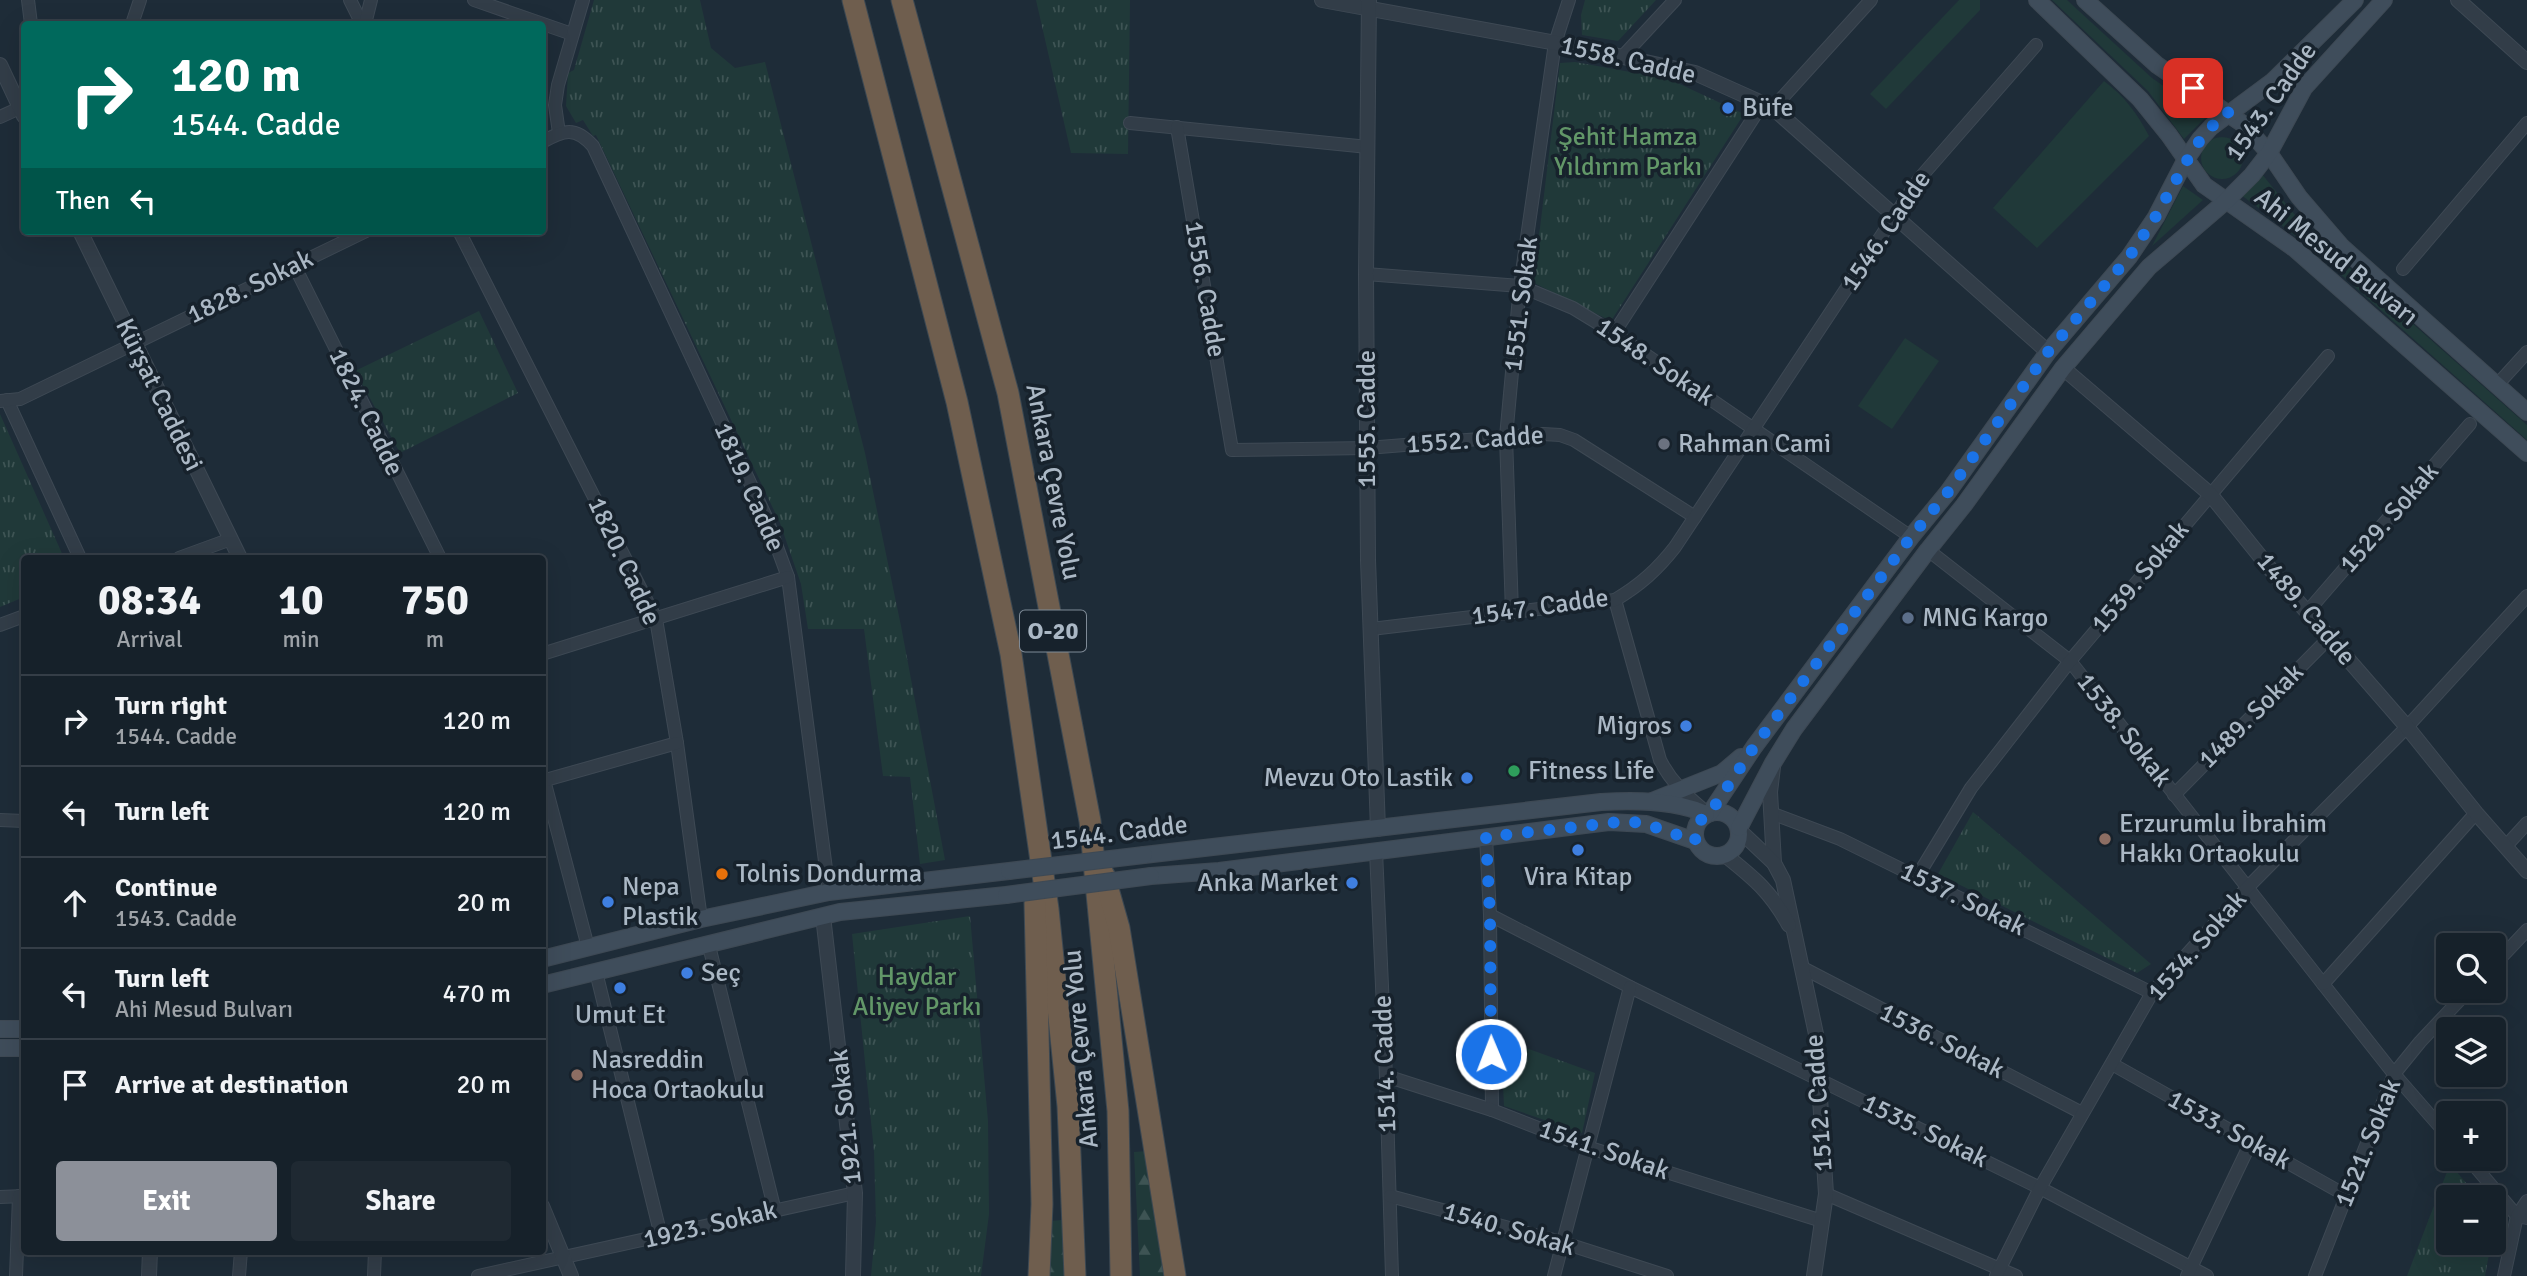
<!DOCTYPE html>
<meta charset="utf-8">
<style>
body{margin:0;font-family:Signika,sans-serif;background:#1f2932;color:#f1f3f6;height:100vh;display:flex;flex-direction:column;font-size:26px;white-space:nowrap}
*{box-sizing:border-box;margin:0}
p{font-size:23px;color:#9ea3a8}
.icon{flex:none;width:38px;height:38px;fill:none;stroke:currentColor;stroke-width:2;stroke-linecap:round;stroke-linejoin:round}
.map{position:relative;flex:1;overflow:hidden}
.details{position:absolute;left:21px;top:555px;width:525px;height:700px;display:flex;flex-direction:column;background:#16212a;border-radius:7px;box-shadow:0 7px 28px #0002,0 0 0 2px #353e47}
.details>*{flex:none}
.banner{position:absolute;left:21px;top:21px;width:525px;height:214px;border-radius:7px;box-shadow:0 7px 28px #0002,0 0 0 2px #353e47;background:#00695c;color:#fff;overflow:hidden}
.controls{position:absolute;left:2436px;top:933px;display:grid;gap:14px}
.controls a{display:grid;place-items:center;width:70px;height:70px;border-radius:7px;background:#16212a;box-shadow:0 7px 28px #0002,0 0 0 2px #353e47;font-size:35px}
.pin{position:absolute;display:grid;place-items:center;width:60px;height:60px;color:#fff;margin:-30px;border-radius:14px;box-shadow:0 4px 10px #0006}
.me{position:absolute;width:77px;margin:-38px;rotate:359deg;stroke-linejoin:round;filter:drop-shadow(0 0 5px #0008)}
.turn{display:flex;align-items:center;gap:24px;height:147px;padding:0 35px;font-size:32px}
.turn .icon{width:91px;height:91px;stroke-width:2.5}
.turn b{display:block;font-size:49px;line-height:60px}
.then{display:flex;align-items:center;height:66px;padding:0 35px;background:#0003;gap:14px;font-size:26px}
.eta{display:flex;justify-content:space-evenly;align-items:center;height:119px;text-align:center}
.eta b{font-size:42px;font-weight:800;line-height:49px}
.button{display:flex;gap:14px;margin-top:auto;padding:14px 35px}
.button a{flex:1;height:80px;border-radius:7px;background:#8c9099;color:#fff;font-size:28px;font-weight:800;line-height:80px;text-align:center}
.button a+a{background:#1f2932;color:#f1f3f6}
ul{padding:0;list-style:none}
li{display:flex;align-items:center;gap:21px;height:91px;padding:0 35px;border-top:2px solid #353e47}
li div{flex:1}
li b{display:block;font-size:26px}
li em{font-style:normal}
.map>svg:first-child{display:block}
</style>
<div class="map">
<svg width="2527" height="1276" viewBox="0 0 2527 1276">
<defs>
<pattern id="forest-firs" width="22" height="20" patternUnits="userSpaceOnUse" patternTransform="scale(1.75)"><rect width="22" height="20" fill="#203939"/><path d="M5 1l3.5 6h-7zM16 11l3.5 6h-7z" fill="#3e5454"/></pattern>
<pattern id="park-tufts" width="24" height="20" patternUnits="userSpaceOnUse" patternTransform="scale(1.75)"><rect width="24" height="20" fill="#203939"/><path d="M3 7l-1-3M5 7V3M7 7l1-3M15 17l-1-3M17 17v-4M19 17l1-3" fill="none" stroke="#3e5454"/></pattern>
</defs>
<rect width="100%" height="100%" fill="#1e2c38"/>
<g fill="#203939">
<polygon points="1959,0 1980,0 1980,10 1886,109 1870,94"/>
<polygon points="2052,0 2067,0 2152,78 2207,116 2184,139 2148,91"/>
<path d="M2104 81C2125 97 2137 113 2149 136L2037 248 1993 208Z"/>
<circle cx="2222" cy="158" r="21"/>
<polygon points="2262,174 2307,230 2527,425 2527,440 2338,272 2288,230 2241,195"/>
<polygon points="2183,186 2203,200 2152,246"/>
<polygon points="1905,338 1939,361 1892,429 1858,406"/>
</g>
<g fill="url(#forest-firs)">
<polygon points="1149,1151 1169,1276 1140,1276 1134,1152"/>
<polygon points="1063,1220 1065,1276 1045,1276 1049,1221"/>
</g>
<g fill="url(#park-tufts)">
<polygon points="594,0 700,0 711,48 735,68 765,62 865,453 901,626 945,860 920,864 910,777 883,776 864,629 808,629 801,584 780,523 596,135 593,136 583,120 576,123 566,106 568,73 574,70"/>
<polygon points="1036,0 1130,0 1128,154 1071,153"/>
<polygon points="1585,0 1656,0 1618,41 1582,35 1581,15"/>
<polygon points="1575,62 1669,79 1744,114 1611,321 1530,281 1540,228 1560,63"/>
<polygon points="479,311 518,393 400,453 355,371"/>
<polygon points="0,414 64,558 24,558 24,597 0,607"/>
<polygon points="1973,812 2151,964 2137,973 1938,874"/>
<polygon points="970,916 988,1121 989,1214 981,1276 871,1276 876,1222 874,1151 852,934"/>
<polygon points="1501,1039 1595,1073 1582,1133 1504,1106"/>
<polygon points="2450,1164 2478,1197 2448,1197 2448,1242 2491,1243 2485,1276 2407,1276"/>
</g>
<g fill="none" stroke-linecap="round" stroke-linejoin="round">
<defs>
<g id="minor">
<polyline points="28,0 31,24"/>
<polyline points="350,0 362,24"/>
<polyline points="474,0 572,34"/>
<polyline points="132,24 140,0"/>
<polyline points="365,24 371,0"/>
<polyline points="1623,56 1675,0"/>
<polyline points="1773,108 1871,0"/>
<polyline points="0,117 24,106"/>
<polyline points="1130,123 1368,147"/>
<polyline points="1177,127 1232,450 1367,448 1543,434 1560,435 1574,440 1695,517"/>
<polyline points="559,133 555,105 558,85 583,0"/>
<path d="M542 142C564 130 575 126 593 146L766 517 788 577 829 892"/>
<polyline points="459,231 656,619 677,743 701,919"/>
<polyline points="294,265 440,558"/>
<polyline points="2403,269 2527,123"/>
<polyline points="1366,274 1520,286 1573,308 1614,333 1911,537"/>
<polyline points="1614,333 1763,103"/>
<polyline points="2497,385 2527,352"/>
<polyline points="7,400 80,558"/>
<polyline points="0,401 20,399 366,231"/>
<polyline points="1928,550 2070,661 2323,984 2394,1074 2448,1136"/>
<polyline points="179,558 231,539"/>
<path d="M1615 600 1660 760C1671 782 1686 795 1705 811"/>
<polyline points="2308,611 2470,424"/>
<polyline points="1512,612 1506,437 1520,286 1555,43 1569,0"/>
<polyline points="0,625 24,616"/>
<path d="M1371 629 1615 600C1640 585 1657 570 1675 547L1919 179 2036 45"/>
<polyline points="542,654 788,577"/>
<polyline points="544,780 588,947"/>
<polyline points="542,781 677,743"/>
<polyline points="2174,795 2329,638"/>
<polyline points="1771,813 1840,839 2152,993"/>
<polyline points="0,820 24,821"/>
<polyline points="1486,837 1490,915 1492,1110"/>
<polyline points="2506,846 2527,823"/>
<polyline points="1376,851 1386,1076 1392,1276"/>
<polyline points="1917,877 1971,788 2070,661 2328,356"/>
<polyline points="1490,915 1630,987 2040,1188 2207,1276"/>
<polyline points="709,946 775,1211"/>
<polyline points="2494,965 2527,930"/>
<polyline points="1803,968 2082,1113"/>
<polyline points="596,972 661,1236"/>
<polyline points="2323,984 2476,813"/>
<polyline points="2112,1064 2347,1196"/>
<polyline points="1386,1076 1492,1110 1587,1147 1822,1221"/>
<polyline points="2468,1158 2517,1216 2527,1218"/>
<polyline points="1826,1194 2016,1276"/>
<polyline points="1390,1196 1561,1242 1667,1276"/>
<polyline points="0,1197 24,1196"/>
<polyline points="16,1276 19,1196"/>
<polyline points="239,1276 241,1251"/>
<polyline points="374,1276 375,1251"/>
<polyline points="478,1276 855,1193"/>
<polyline points="1554,1276 1630,987"/>
<polyline points="1996,1276 2040,1188 2152,993 2247,888 2407,727 2527,596"/>
<polyline points="2187,1276 2251,1142"/>
<polyline points="2315,1276 2394,1074 2420,1042 2469,990"/>
<polyline points="2504,1276 2517,1216 2527,1201"/>
</g>
<g id="tertiary">
<polyline points="1322,0 1578,47 1695,73 1773,108 2048,352"/>
<polyline points="2458,0 2527,62"/>
<polyline points="1369,1 1366,274 1368,560 1378,829"/>
<polyline points="0,65 24,116"/>
<polyline points="80,231 240,558"/>
<polyline points="2063,368 2210,494 2280,581 2407,727 2476,813 2527,871"/>
<polyline points="1773,767 1770,792 1774,863"/>
<polyline points="1739,830 1774,863 1783,880 1816,1034 1826,1194 1814,1276"/>
<path d="M1725 855C1754 878 1771 892 1789 925"/>
<polyline points="823,916 855,1193 853,1276"/>
<polyline points="542,1206 571,1276"/>
<polyline points="149,1276 150,1251"/>
</g>
<g id="secondary">
<polyline points="2037,0 2140,99 2169,135 2204,185 2295,249 2527,453"/>
<polyline points="2085,0 2157,65 2243,124 2269,153 2299,197 2342,247 2527,412"/>
<polyline points="1652,801 1722,773 1741,757"/>
<circle cx="1717" cy="834" r="22"/>
<polyline points="1710,813 1754,747 1911,537 1948,492 2048,352 2129,257 2156,217 2185,161 2200,139 2211,127 2273,81 2355,0"/>
<polyline points="1739,828 1773,763 1794,729 1928,550 1964,505 2063,368 2149,267 2226,201 2252,175 2269,153 2304,88 2384,0"/>
<path d="M1144 855 1601 802C1635 800 1675 800 1706 814"/>
<polyline points="1151,876 1219,871 1609,822 1646,824 1695,841"/>
<polyline points="542,959 701,919 829,892 1009,871"/>
<polyline points="542,985 840,912 1006,895"/>
<polyline points="0,1029 24,1029"/>
<polyline points="0,1048 24,1048"/>
</g>
<g id="motorway">
<polyline points="853,0 957,402 1011,654 1048,909 1068,1106 1075,1276"/>
<polyline points="902,0 1008,393 1090,821 1118,1111 1121,1276"/>
<polyline points="1104,875 1119,928 1175,1276"/>
<polyline points="1035,903 1042,1204 1039,1276"/>
</g>
</defs>
<use href="#minor" stroke="#3e4954" stroke-width="14"/>
<use href="#tertiary" stroke="#3e4954" stroke-width="16"/>
<use href="#secondary" stroke="#3e4954" stroke-width="18"/>
<use href="#motorway" stroke="#3c4852" stroke-width="23"/>
<use href="#minor" stroke="#323d48" stroke-width="12"/>
<use href="#tertiary" stroke="#323d48" stroke-width="14"/>
<use href="#secondary" stroke="#3f4d5b" stroke-width="16"/>
<use href="#motorway" stroke="#6f5e4e" stroke-width="21"/>
<defs>
<g id="secondary-bridge">
<polyline points="1009,871 1144,855"/>
<polyline points="1006,895 1151,876"/>
</g>
</defs>
<use href="#secondary-bridge" stroke="#3e4954" stroke-width="18" stroke-linecap="butt"/>
<use href="#secondary-bridge" stroke="#3f4d5b" stroke-width="16"/>
</g>
<g fill="none" stroke-linecap="round" stroke-linejoin="round">
<polyline stroke="#1a73e8" stroke-width="12" stroke-dasharray="0 21.6" points="1491,1054 1490,915 1486,837 1628,821 1646,824 1695,841 1697,823 1710,813 1754,747 1911,537 1948,492 2048,352 2129,257 2156,216 2194,148 2211,127 2229,113 2193,88"/>
</g>
<g fill="#3f7fe0" stroke="#17222c" stroke-width="2.5">
<circle cx="1728" cy="108" r="7"/>
<circle cx="1686" cy="726" r="7"/>
<circle cx="1467" cy="778" r="7"/>
<circle cx="1578" cy="850" r="7"/>
<circle cx="1352" cy="883" r="7"/>
<circle cx="608" cy="902" r="7"/>
<circle cx="687" cy="973" r="7"/>
<circle cx="620" cy="988" r="7"/>
</g>
<circle fill="#6b7280" stroke="#17222c" stroke-width="2.5" cx="1664" cy="444" r="7"/>
<circle fill="#5c6f8a" stroke="#17222c" stroke-width="2.5" cx="1908" cy="618" r="7"/>
<circle fill="#2e9e5b" stroke="#17222c" stroke-width="2.5" cx="1514" cy="771" r="7"/>
<g fill="#8d6e63" stroke="#17222c" stroke-width="2.5">
<circle cx="2105" cy="839" r="7"/>
<circle cx="577" cy="1075" r="7"/>
</g>
<circle fill="#e8710a" stroke="#17222c" stroke-width="2.5" cx="722" cy="874" r="7"/>
<g text-anchor="middle" dominant-baseline="central" stroke-width="7" stroke-linejoin="round" paint-order="stroke">
<rect fill="#17222c" stroke="#7f8b97" stroke-width="2" x="1020" y="610.5" width="66" height="41" rx="5"/>
<g font-size="24" font-weight="bold" fill="#abb8c5">
<text x="1053" y="631">O-20</text>
</g>
<g font-size="26" fill="#abb8c5" stroke="#17222c">
<text transform="translate(1628 60) rotate(13)">1558. Cadde</text>
<text transform="translate(2271 102) rotate(-55)">1543. Cadde</text>
<text transform="translate(1886 231) rotate(-56)">1546. Cadde</text>
<text transform="translate(2336 257) rotate(39)">Ahi Mesud Bulvarı</text>
<text transform="translate(250 287) rotate(-26)">1828. Sokak</text>
<text transform="translate(1205 289) rotate(80)">1556. Cadde</text>
<text transform="translate(1521 304) rotate(-83)">1551. Sokak</text>
<text transform="translate(1655 362) rotate(34)">1548. Sokak</text>
<text transform="translate(159 395) rotate(64)">Kürşat Caddesi</text>
<text transform="translate(366 412) rotate(64)">1824. Cadde</text>
<text transform="translate(1367 419) rotate(-90)">1555. Cadde</text>
<text transform="translate(1475 440) rotate(-4)">1552. Cadde</text>
<text transform="translate(1053 482) rotate(79)">Ankara Çevre Yolu</text>
<text transform="translate(749 487) rotate(66)">1819. Cadde</text>
<text transform="translate(2389 518) rotate(-49)">1529. Sokak</text>
<text transform="translate(624 561) rotate(65)">1820. Cadde</text>
<text transform="translate(2140 577) rotate(-50)">1539. Sokak</text>
<text transform="translate(1540 607) rotate(-8)">1547. Cadde</text>
<text transform="translate(2306 609) rotate(50)">1489. Cadde</text>
<text transform="translate(2251 716) rotate(-45)">1489. Sokak</text>
<text transform="translate(2124 730) rotate(52)">1538. Sokak</text>
<text transform="translate(1119 833) rotate(-7)">1544. Cadde</text>
<text transform="translate(1963 899) rotate(26)">1537. Sokak</text>
<text transform="translate(2197 946) rotate(-49)">1534. Sokak</text>
<text transform="translate(1942 1041) rotate(27)">1536. Sokak</text>
<text transform="translate(1081 1049) rotate(-95)">Ankara Çevre Yolu</text>
<text transform="translate(1385 1064) rotate(-92)">1514. Cadde</text>
<text transform="translate(1819 1103) rotate(-94)">1512. Cadde</text>
<text transform="translate(846 1117) rotate(-96)">1921. Sokak</text>
<text transform="translate(2229 1130) rotate(29)">1533. Sokak</text>
<text transform="translate(1925 1131) rotate(26)">1535. Sokak</text>
<text transform="translate(2368 1143) rotate(-68)">1521. Sokak</text>
<text transform="translate(1604 1150) rotate(19)">1541. Sokak</text>
<text transform="translate(710 1225) rotate(-13)">1923. Sokak</text>
<text transform="translate(1509 1229) rotate(16)">1540. Sokak</text>
</g>
<g font-size="26" fill="#abb8c5" stroke="#17222c" text-anchor="start">
<text x="1742" y="108">Büfe</text>
<text x="1678" y="444">Rahman Cami</text>
<text x="1922" y="618">MNG Kargo</text>
<text x="1672" y="726" text-anchor="end">Migros</text>
<text x="1528" y="771">Fitness Life</text>
<text x="1453" y="778" text-anchor="end">Mevzu Oto Lastik</text>
<text x="2119" y="824">Erzurumlu İbrahim<tspan x="2119" dy="30">Hakkı Ortaokulu</tspan></text>
<text x="736" y="874">Tolnis Dondurma</text>
<text x="1578" y="877" text-anchor="middle">Vira Kitap</text>
<text x="1338" y="883" text-anchor="end">Anka Market</text>
<text x="622" y="887">Nepa<tspan x="622" dy="30">Plastik</tspan></text>
<text x="701" y="973">Seç</text>
<text x="620" y="1015" text-anchor="middle">Umut Et</text>
<text x="591" y="1060">Nasreddin<tspan x="591" dy="30">Hoca Ortaokulu</tspan></text>
</g>
<g font-size="26" fill="#629768" stroke="#17222c">
<text x="1628" y="137">Şehit Hamza<tspan x="1628" dy="30">Yıldırım Parkı</tspan></text>
<text x="917" y="977">Haydar<tspan x="917" dy="30">Aliyev Parkı</tspan></text>
</g>
</g>
</svg>
<div class="controls">
<a><svg class="icon" aria-label="search" viewBox="0 0 24 24"><circle cx="10" cy="10" r="6"/><path d="M15 15l6 6"/></svg></a>
<a><svg class="icon" aria-label="layers" viewBox="0 0 24 24"><path d="M12 4l9 5-9 5-9-5zM3 14l9 5 9-5"/></svg></a>
<a>+</a>
<a>−</a>
</div>
<div class="pin" style="left:2193px;top:88px;background:#d93025"><svg class="icon" aria-label="arrive" viewBox="0 0 24 24"><path d="M6 21V4h12l-3 4 3 4H6"/></svg></div>
<svg class="me" style="left:1491px;top:1054px" viewBox="-20 -20 40 40"><circle r="17" fill="#1a73e8" stroke="#fff" stroke-width="3"/><path d="M0-11L8 9 0 5-8 9z" fill="#fff"/></svg>
<div class="banner">
<div class="turn"><svg class="icon" aria-label="right" viewBox="0 0 24 24"><path d="M7 20v-9h11M14 6l5 5-5 5"/></svg><div><b>120 m</b>1544. Cadde</div></div>
<div class="then">Then<svg class="icon" aria-label="left" viewBox="0 0 24 24"><path d="M17 20v-9H6M10 6l-5 5 5 5"/></svg></div>
</div>
<section class="details">
<div class="eta">
<div><b>08:34</b><p>Arrival</p></div>
<div><b>10</b><p>min</p></div>
<div><b>750</b><p>m</p></div>
</div>
<ul>
<li><svg class="icon" aria-label="right" viewBox="0 0 24 24"><path d="M7 20v-9h11M14 6l5 5-5 5"/></svg><div><b>Turn right</b><p>1544. Cadde</p></div><em>120 m</em></li>
<li><svg class="icon" aria-label="left" viewBox="0 0 24 24"><path d="M17 20v-9H6M10 6l-5 5 5 5"/></svg><div><b>Turn left</b></div><em>120 m</em></li>
<li><svg class="icon" aria-label="ahead" viewBox="0 0 24 24"><path d="M12 20V5M6 11l6-6 6 6"/></svg><div><b>Continue</b><p>1543. Cadde</p></div><em>20 m</em></li>
<li><svg class="icon" aria-label="left" viewBox="0 0 24 24"><path d="M17 20v-9H6M10 6l-5 5 5 5"/></svg><div><b>Turn left</b><p>Ahi Mesud Bulvarı</p></div><em>470 m</em></li>
<li><svg class="icon" aria-label="arrive" viewBox="0 0 24 24"><path d="M6 21V4h12l-3 4 3 4H6"/></svg><div><b>Arrive at destination</b></div><em>20 m</em></li>
</ul>
<div class="button"><a>Exit</a><a>Share</a></div>
</section>
</div>
